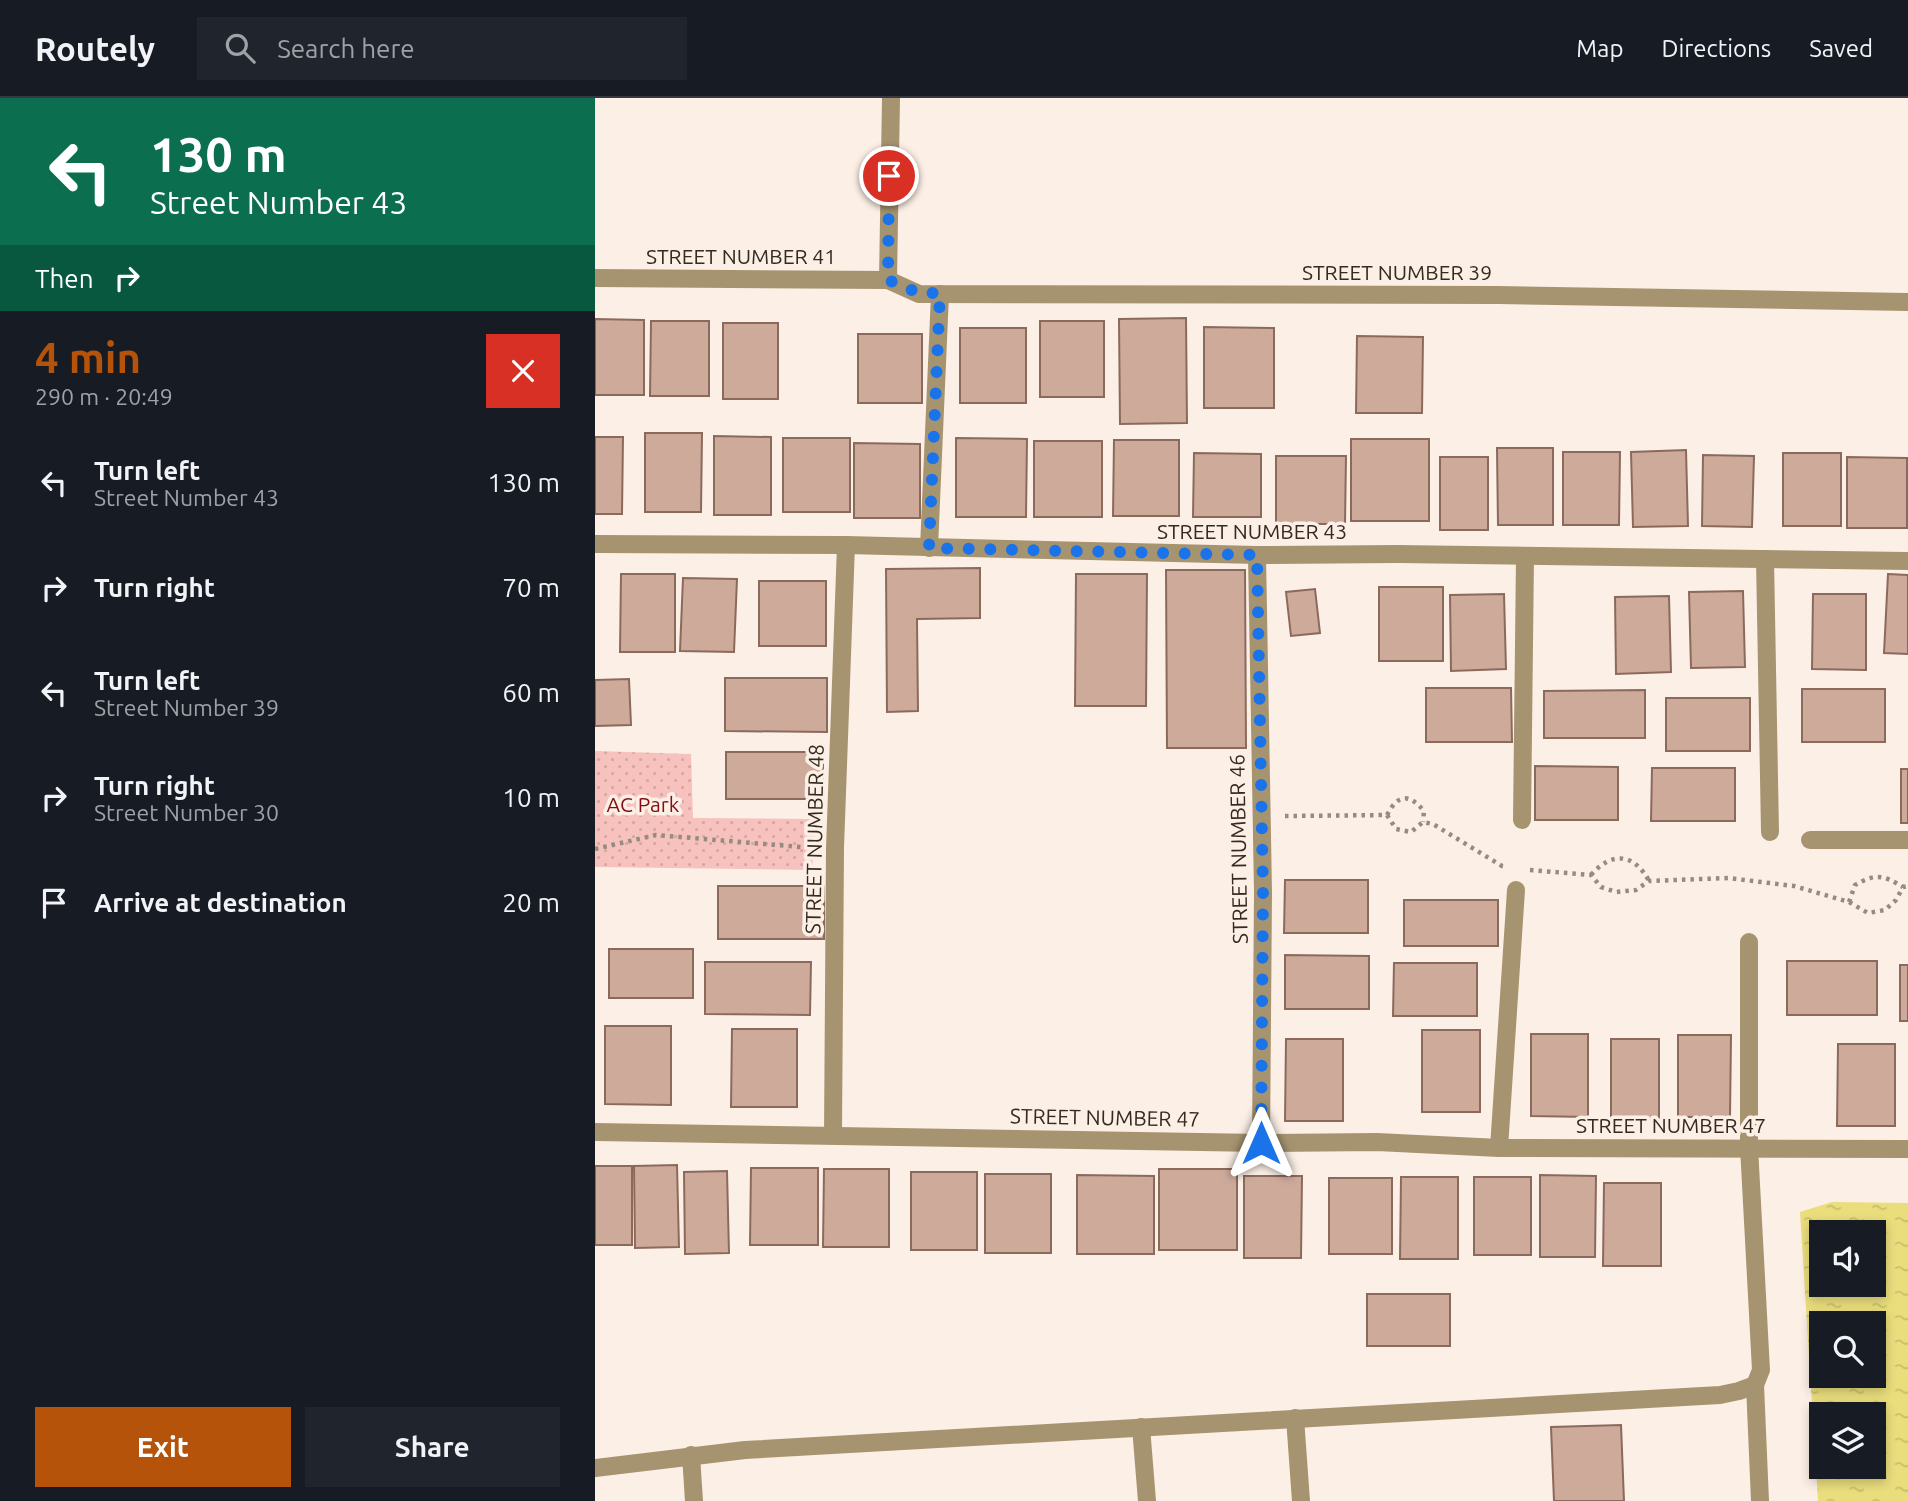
<!DOCTYPE html>
<meta charset="utf-8">
<style>
body{margin:0;font-family:Ubuntu,sans-serif;background:#20242c;color:#f1f3f6;height:100vh;display:flex;flex-direction:column;font-size:26px;white-space:nowrap}
*{box-sizing:border-box;margin:0}
p{font-size:23px;color:#9ea1a6}
.icon{flex:none;width:38px;height:38px;fill:none;stroke:currentColor;stroke-width:2;stroke-linecap:round;stroke-linejoin:round}
.map{position:relative;flex:1;overflow:hidden}
.side{display:flex;flex-direction:column;background:#171b24;width:595px}
.side>*{flex:none}
.banner{background:#0b6e4f;color:#fff;overflow:hidden}
.controls{position:absolute;left:1214px;top:1122px;display:grid;gap:14px}
.controls a{display:grid;place-items:center;width:77px;height:77px;border-radius:0px;background:#171b24;box-shadow:0 4px 10px #0003;font-size:35px}
.pin{position:absolute;display:grid;place-items:center;width:60px;height:60px;color:#fff;margin:-30px;border:4px solid #fff;border-radius:50%;box-shadow:0 2px 7px #0007}
.me{position:absolute;width:77px;margin:-38px;rotate:0deg;stroke-linejoin:round;filter:drop-shadow(0 0 5px #0008)}
.turn{display:flex;align-items:center;gap:24px;height:147px;padding:0 35px;font-size:32px}
.turn .icon{width:91px;height:91px;stroke-width:2.5}
.turn b{display:block;font-size:49px;line-height:60px}
.then{display:flex;align-items:center;height:66px;padding:0 35px;background:#0003;gap:14px;font-size:26px}
.round{display:grid;place-items:center;flex:none;width:74px;height:74px;border-radius:0px;background:#20242c}
.headline{display:flex;align-items:center;justify-content:space-between;height:119px;padding:0 35px}
h1{font-size:42px;font-weight:700;line-height:52px;color:#b45309}
.button{display:flex;gap:14px;margin-top:auto;padding:14px 35px}
.button a{flex:1;height:80px;border-radius:0px;background:#b45309;color:#fff;font-size:28px;font-weight:700;line-height:80px;text-align:center}
.button a+a{background:#20242c;color:#f1f3f6}
ul{padding:0;list-style:none}
li{display:flex;align-items:center;gap:21px;height:105px;padding:0 35px}
li div{flex:1}
li b{display:block;font-size:26px}
li em{font-style:normal}
header{display:flex;align-items:center;gap:42px;box-sizing:border-box;height:98px;padding:0 35px;background:#171b24;border-bottom:2px solid #363941}
header strong{font-size:33px}
nav{display:flex;gap:38px;margin-inline-start:auto;font-size:24px}
.search{width:490px;height:63px;background:#20242c;display:flex;align-items:center;gap:18px;box-sizing:border-box;padding:0 24px;border-radius:0px;color:#9ea1a6;font-size:26px}
main{display:flex;flex:1;min-height:0}
.map>svg:first-child{display:block}
</style>
<header>
<strong>Routely</strong>
<div class="search"><svg class="icon" aria-label="search" viewBox="0 0 24 24"><circle cx="10" cy="10" r="6"/><path d="M15 15l6 6"/></svg>Search here</div>
<nav><a>Map</a><a>Directions</a><a>Saved</a></nav>
</header>
<main>
<section class="side">
<div class="banner">
<div class="turn"><svg class="icon" aria-label="left" viewBox="0 0 24 24"><path d="M17 20v-9H6M10 6l-5 5 5 5"/></svg><div><b>130 m</b>Street Number 43</div></div>
<div class="then">Then<svg class="icon" aria-label="right" viewBox="0 0 24 24"><path d="M7 20v-9h11M14 6l5 5-5 5"/></svg></div>
</div>
<div class="headline"><div><h1>4 min</h1><p>290 m · 20:49</p></div><a class="round" style="background:#d93025;color:#fff"><svg class="icon" aria-label="close" viewBox="0 0 24 24"><path d="M6 6l12 12M18 6L6 18"/></svg></a></div>
<ul>
<li><svg class="icon" aria-label="left" viewBox="0 0 24 24"><path d="M17 20v-9H6M10 6l-5 5 5 5"/></svg><div><b>Turn left</b><p>Street Number 43</p></div><em>130 m</em></li>
<li><svg class="icon" aria-label="right" viewBox="0 0 24 24"><path d="M7 20v-9h11M14 6l5 5-5 5"/></svg><div><b>Turn right</b></div><em>70 m</em></li>
<li><svg class="icon" aria-label="left" viewBox="0 0 24 24"><path d="M17 20v-9H6M10 6l-5 5 5 5"/></svg><div><b>Turn left</b><p>Street Number 39</p></div><em>60 m</em></li>
<li><svg class="icon" aria-label="right" viewBox="0 0 24 24"><path d="M7 20v-9h11M14 6l5 5-5 5"/></svg><div><b>Turn right</b><p>Street Number 30</p></div><em>10 m</em></li>
<li><svg class="icon" aria-label="arrive" viewBox="0 0 24 24"><path d="M6 21V4h12l-3 4 3 4H6"/></svg><div><b>Arrive at destination</b></div><em>20 m</em></li>
</ul>
<div class="button"><a>Exit</a><a>Share</a></div>
</section>
<div class="map">
<svg width="1313" height="1403" viewBox="0 0 1313 1403">
<defs>
<pattern id="park-dots" width="8" height="8" patternUnits="userSpaceOnUse" patternTransform="scale(1.75)"><rect width="8" height="8" fill="#f7c2bd"/><path d="M2 2h.1M6 6h.1" fill="none" stroke="#d4a7a2" stroke-width="1.8" stroke-linecap="round"/></pattern>
<pattern id="water-ripples" width="26" height="14" patternUnits="userSpaceOnUse" patternTransform="scale(1.75)"><rect width="26" height="14" fill="#e9dd7c"/><path d="M2 4q2-2 4 0t4 0M15 11q2-2 4 0t4 0" fill="none" stroke="#c8be6b"/></pattern>
</defs>
<rect width="100%" height="100%" fill="#fcf0e6"/>
<polygon fill="url(#park-dots)" points="0,653 96,656 98,720 221,721 217,772 0,769"/>
<path fill="url(#water-ripples)" fill-rule="evenodd" d="M1237 1104 1313 1105V1403H1223L1205 1114ZM1227 1134H1279V1186H1227ZM1227 1225H1279V1278H1227ZM1227 1316H1279V1368H1227Z"/>
<g fill="#ceaa9b" stroke="#8b6a5c" stroke-width="2">
<polygon points="591,220 592,325 525,326 524,221"/>
<polygon points="0,221 49,222 49,297 0,297"/>
<polygon points="56,223 114,223 114,298 55,298"/>
<rect x="445" y="223" width="64" height="76"/>
<rect x="128" y="225" width="55" height="76"/>
<polygon points="609,229 679,230 679,310 609,310"/>
<rect x="365" y="230" width="66" height="75"/>
<rect x="263" y="236" width="64" height="69"/>
<polygon points="762,238 828,239 827,315 761,315"/>
<polygon points="50,335 107,335 106,414 50,414"/>
<polygon points="119,338 176,339 176,417 119,417"/>
<polygon points="0,339 28,339 27,416 0,416"/>
<rect x="188" y="340" width="67" height="74"/>
<polygon points="361,340 432,341 431,419 361,419"/>
<rect x="756" y="341" width="78" height="82"/>
<polygon points="519,342 584,342 584,418 518,418"/>
<rect x="439" y="343" width="68" height="76"/>
<polygon points="259,345 325,346 325,420 259,420"/>
<polygon points="902,350 958,350 958,427 903,427"/>
<polygon points="1091,352 1093,428 1038,429 1036,354"/>
<polygon points="968,354 1025,354 1024,427 968,427"/>
<polygon points="599,355 666,356 666,419 598,419"/>
<rect x="1188" y="355" width="58" height="73"/>
<polygon points="1108,357 1159,358 1157,429 1107,428"/>
<polygon points="681,358 751,358 750,426 681,426"/>
<rect x="845" y="359" width="48" height="73"/>
<polygon points="1252,359 1312,360 1312,430 1252,430"/>
<polygon points="385,470 385,520 322,521 323,613 292,614 291,471"/>
<polygon points="571,472 650,472 651,650 572,650"/>
<polygon points="26,476 80,476 80,554 25,554"/>
<polygon points="481,476 552,476 551,608 480,608"/>
<polygon points="1293,476 1313,477 1313,556 1289,555"/>
<polygon points="88,480 142,481 139,554 85,553"/>
<rect x="164" y="483" width="67" height="65"/>
<rect x="784" y="489" width="64" height="74"/>
<polygon points="720,491 725,535 696,538 691,494"/>
<polygon points="1148,493 1150,569 1096,570 1094,494"/>
<polygon points="909,496 911,571 856,573 855,497"/>
<polygon points="1218,496 1271,496 1271,572 1217,571"/>
<polygon points="1074,498 1076,574 1021,576 1020,499"/>
<polygon points="130,580 232,580 232,634 130,633"/>
<polygon points="34,581 36,627 0,628 0,582"/>
<polygon points="831,590 916,590 917,644 831,644"/>
<rect x="1207" y="591" width="83" height="53"/>
<polygon points="1050,592 1050,640 949,640 949,593"/>
<rect x="1071" y="600" width="84" height="53"/>
<rect x="131" y="654" width="97" height="47"/>
<polygon points="940,668 1023,669 1023,722 940,722"/>
<polygon points="1057,670 1140,670 1140,723 1056,723"/>
<rect x="1306" y="671" width="7" height="54"/>
<polygon points="690,782 773,782 773,835 689,835"/>
<rect x="123" y="788" width="106" height="53"/>
<rect x="809" y="802" width="94" height="46"/>
<rect x="14" y="851" width="84" height="49"/>
<polygon points="690,857 774,858 774,911 690,911"/>
<rect x="1192" y="863" width="90" height="54"/>
<polygon points="110,864 216,864 215,917 110,916"/>
<polygon points="799,865 882,865 882,918 798,918"/>
<rect x="1305" y="867" width="8" height="56"/>
<polygon points="10,928 76,928 76,1007 10,1006"/>
<polygon points="137,931 202,931 202,1009 136,1009"/>
<rect x="827" y="932" width="58" height="82"/>
<polygon points="936,936 993,936 993,1019 936,1018"/>
<polygon points="1083,937 1136,937 1135,1019 1083,1019"/>
<polygon points="691,941 748,941 748,1023 690,1023"/>
<rect x="1016" y="941" width="48" height="81"/>
<polygon points="1243,946 1300,946 1300,1028 1242,1028"/>
<polygon points="82,1067 84,1149 40,1150 39,1068"/>
<rect x="0" y="1068" width="37" height="79"/>
<polygon points="156,1070 223,1070 223,1147 155,1147"/>
<polygon points="229,1071 294,1071 294,1149 228,1149"/>
<rect x="564" y="1071" width="78" height="81"/>
<polygon points="132,1073 134,1155 90,1156 89,1074"/>
<rect x="316" y="1074" width="66" height="78"/>
<rect x="390" y="1076" width="66" height="79"/>
<polygon points="482,1077 559,1078 559,1156 482,1156"/>
<polygon points="945,1077 1001,1078 1000,1159 945,1159"/>
<polygon points="649,1078 707,1078 706,1160 649,1160"/>
<polygon points="806,1079 863,1079 863,1161 805,1161"/>
<rect x="879" y="1079" width="57" height="78"/>
<rect x="734" y="1080" width="63" height="76"/>
<polygon points="1009,1085 1066,1085 1066,1168 1008,1168"/>
<rect x="772" y="1196" width="83" height="52"/>
<polygon points="1026,1327 1029,1403 959,1403 956,1329"/>
</g>
<g fill="none" stroke-linecap="round" stroke-linejoin="round">
<g stroke="#968b81" stroke-width="4.5" stroke-dasharray="3.5 5" stroke-linecap="butt">
<path d="M792 717C803 696 814 695 829 713L828 724"/>
<polyline points="690,718 792,717 801,731 816,734 828,724 838,726 907,768 912,769"/>
<polyline points="0,751 61,737 218,750"/>
<polyline points="935,772 996,777 1006,789 1021,794 1041,792 1054,783 1133,780 1199,788 1254,804 1273,815 1290,812 1301,802 1308,789 1313,788"/>
<path d="M996 777C1017 753 1039 755 1054 783"/>
<path d="M1254 804 1260 787C1281 775 1288 777 1308 789"/>
</g>
<g stroke="#a69470" stroke-width="18">
<polyline points="0,180 293,182 324,196 904,197 1313,204"/>
<polyline points="293,182 296,0"/>
<polyline points="0,446 251,447 662,457 803,456 1313,463"/>
<polyline points="334,450 345,196"/>
<polyline points="662,457 668,794 666,1045"/>
<polyline points="1170,461 1175,734"/>
<polyline points="927,722 930,458"/>
<polyline points="1215,742 1313,742"/>
<polyline points="0,1034 666,1045 782,1044 904,1050 1313,1051"/>
<polyline points="238,1037 240,750 251,447"/>
<polyline points="904,1050 921,792"/>
<polyline points="1160,1287 1165,1403"/>
<polyline points="700,1320 706,1403"/>
<polyline points="546,1329 552,1403"/>
<polyline points="96,1357 99,1403"/>
<polyline points="0,1370 150,1352 1125,1297 1144,1293 1160,1287 1166,1272 1154,1049 1154,844"/>
</g>
</g>
<g fill="none" stroke-linecap="round" stroke-linejoin="round">
<polyline stroke="#1a73e8" stroke-width="12" stroke-dasharray="0 21.6" points="294,78 293,182 324,195 345,195 334,450 662,457 668,794 666,1045"/>
</g>
<g text-anchor="middle" dominant-baseline="central" stroke-width="7" stroke-linejoin="round" paint-order="stroke">
<g font-size="21" fill="#352a20" stroke="#fcf0e6">
<text x="146" y="158">STREET NUMBER 41</text>
<text x="802" y="174">STREET NUMBER 39</text>
<text x="657" y="433">STREET NUMBER 43</text>
<text transform="translate(219 741) rotate(-89)">STREET NUMBER 48</text>
<text transform="translate(643 751) rotate(-91)">STREET NUMBER 46</text>
<text transform="translate(510 1019) rotate(1)">STREET NUMBER 47</text>
<text x="1076" y="1027">STREET NUMBER 47</text>
</g>
<g font-size="21" fill="#840e15" stroke="#fcf0e6">
<text x="48" y="706">AC Park</text>
</g>
</g>
</svg>
<div class="controls">
<a><svg class="icon" aria-label="sound" viewBox="0 0 24 24"><path d="M4 9h4l5-4v14l-5-4H4zM17 9q2 3 0 6"/></svg></a>
<a><svg class="icon" aria-label="search" viewBox="0 0 24 24"><circle cx="10" cy="10" r="6"/><path d="M15 15l6 6"/></svg></a>
<a><svg class="icon" aria-label="layers" viewBox="0 0 24 24"><path d="M12 4l9 5-9 5-9-5zM3 14l9 5 9-5"/></svg></a>
</div>
<div class="pin" style="left:294px;top:78px;background:#d93025"><svg class="icon" aria-label="arrive" viewBox="0 0 24 24"><path d="M6 21V4h12l-3 4 3 4H6"/></svg></div>
<svg class="me" style="left:666px;top:1045px" viewBox="-20 -20 40 40"><path d="M0-17L14 15 0 8-14 15z" fill="#1a73e8" stroke="#fff" stroke-width="4"/></svg>
</div>
</main>
